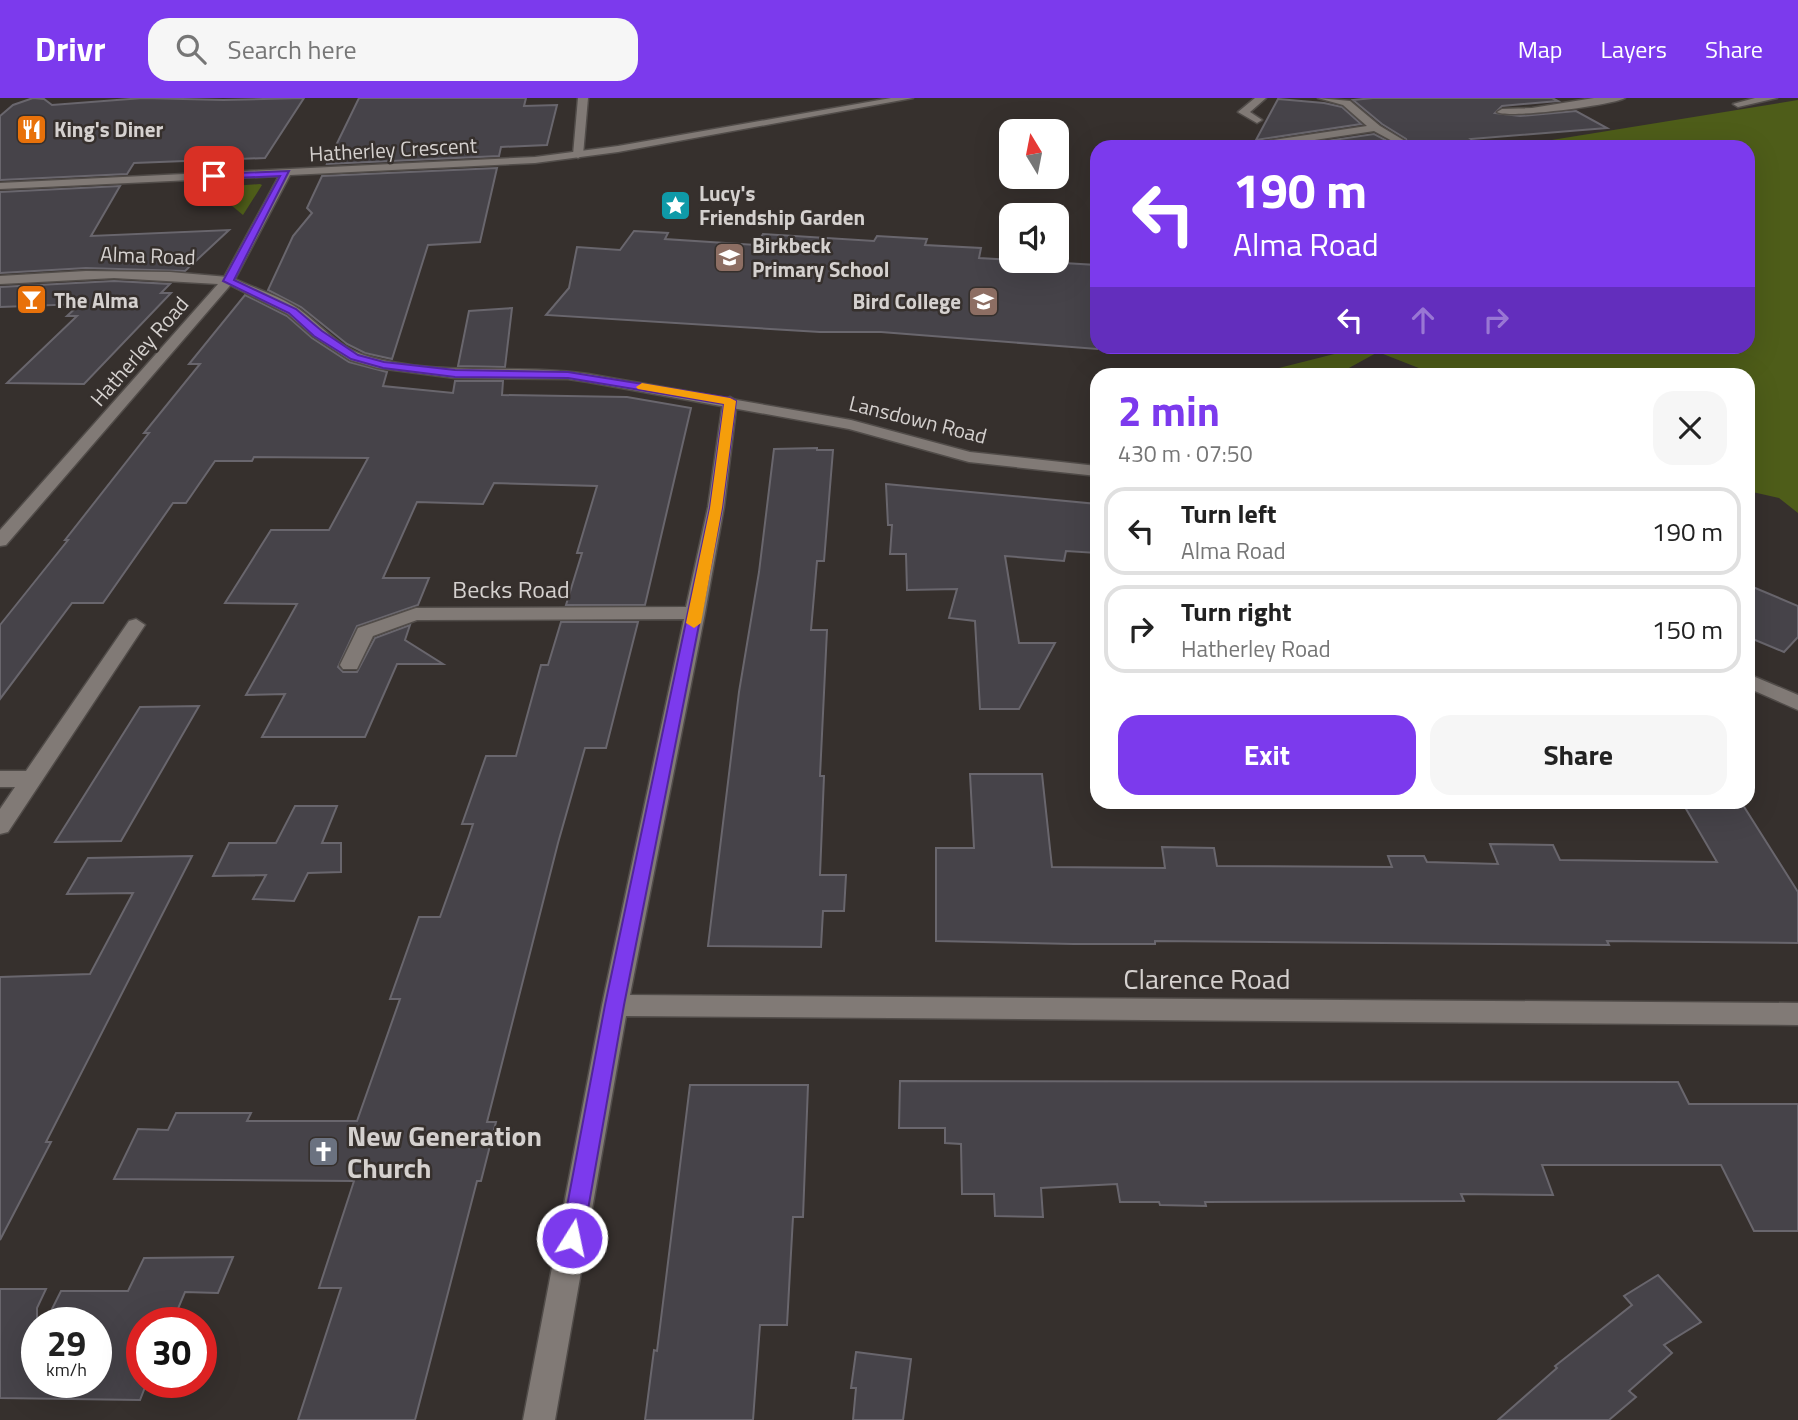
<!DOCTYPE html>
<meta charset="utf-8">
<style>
body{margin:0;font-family:"Titillium Web",sans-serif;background:#f6f6f6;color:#222;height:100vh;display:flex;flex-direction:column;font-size:26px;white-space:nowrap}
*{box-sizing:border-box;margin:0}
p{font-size:23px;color:#767676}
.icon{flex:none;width:38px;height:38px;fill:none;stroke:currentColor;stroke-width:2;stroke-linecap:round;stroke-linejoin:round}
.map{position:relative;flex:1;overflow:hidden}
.sheet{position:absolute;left:1090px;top:270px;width:665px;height:441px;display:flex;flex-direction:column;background:#fff;border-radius:21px;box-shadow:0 7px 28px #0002}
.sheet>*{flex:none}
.top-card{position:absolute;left:1090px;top:42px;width:665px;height:214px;border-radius:21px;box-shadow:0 7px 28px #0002;background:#7c3aed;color:#fff;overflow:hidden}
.needle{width:46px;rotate:350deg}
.controls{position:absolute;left:999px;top:21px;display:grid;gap:14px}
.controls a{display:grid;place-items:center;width:70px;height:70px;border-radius:14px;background:#fff;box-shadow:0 7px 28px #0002;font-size:35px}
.speed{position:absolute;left:21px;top:1209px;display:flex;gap:14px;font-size:35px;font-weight:700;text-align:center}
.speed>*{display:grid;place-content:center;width:91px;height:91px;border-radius:50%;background:#fff;box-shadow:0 7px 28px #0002;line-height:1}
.speed small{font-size:18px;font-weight:400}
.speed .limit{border:10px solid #d22;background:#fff;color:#111}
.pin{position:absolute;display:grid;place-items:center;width:60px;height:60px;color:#fff;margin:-30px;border-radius:14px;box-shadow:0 4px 10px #0006}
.me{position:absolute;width:77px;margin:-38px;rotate:10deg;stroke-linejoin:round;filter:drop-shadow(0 0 5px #0008)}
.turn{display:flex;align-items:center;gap:24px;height:147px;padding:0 28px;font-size:32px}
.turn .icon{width:91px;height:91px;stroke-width:2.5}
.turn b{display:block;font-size:49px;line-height:60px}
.lanes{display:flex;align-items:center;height:66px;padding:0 28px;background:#0003;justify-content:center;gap:35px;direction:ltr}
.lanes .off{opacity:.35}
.round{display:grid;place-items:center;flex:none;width:74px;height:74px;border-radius:21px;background:#f6f6f6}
.headline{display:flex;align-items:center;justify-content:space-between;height:119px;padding:0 28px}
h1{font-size:42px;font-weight:700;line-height:52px;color:#7c3aed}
.cta{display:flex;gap:14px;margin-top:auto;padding:14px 28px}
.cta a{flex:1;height:80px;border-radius:21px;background:#7c3aed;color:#fff;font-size:28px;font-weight:700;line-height:80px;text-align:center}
.cta a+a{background:#f6f6f6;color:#222}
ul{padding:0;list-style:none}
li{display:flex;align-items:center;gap:21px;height:88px;margin:0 14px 10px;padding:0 14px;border:4px solid #e0e0e0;border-radius:21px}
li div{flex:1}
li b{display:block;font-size:26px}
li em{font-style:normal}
header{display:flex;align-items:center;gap:42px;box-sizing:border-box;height:98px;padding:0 35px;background:#7c3aed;color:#fff}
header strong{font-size:33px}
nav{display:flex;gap:38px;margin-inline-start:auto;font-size:24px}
.search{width:490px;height:63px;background:#f6f6f6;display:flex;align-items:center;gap:18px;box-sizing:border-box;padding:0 24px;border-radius:21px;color:#767676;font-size:26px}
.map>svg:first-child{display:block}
</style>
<header>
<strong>Drivr</strong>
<div class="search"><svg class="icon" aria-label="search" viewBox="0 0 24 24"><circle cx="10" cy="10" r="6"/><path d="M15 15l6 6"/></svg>Search here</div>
<nav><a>Map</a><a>Layers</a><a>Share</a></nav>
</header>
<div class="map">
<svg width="1798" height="1322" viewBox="0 0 1798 1322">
<rect width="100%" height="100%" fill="#36302d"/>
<g fill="#4e5d19">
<polygon points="1798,2 1798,415 1779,400 1748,393 1748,276 1434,276 1378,254 1338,276 1255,276 1362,249 1748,248 1748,49 1509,49"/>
<polygon points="260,86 262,87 243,117 231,107 192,91"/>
</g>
<g fill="#464349" stroke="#69666d" stroke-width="2">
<polygon points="33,0 44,1 52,7 143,0 223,2 304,0 265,60 134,65 127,76 0,82 0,18 13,7"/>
<polygon points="359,0 526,0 524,8 557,7 547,47 501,49 499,58 327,66"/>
<polygon points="1373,0 1552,0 1558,3 1502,8 1495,15 1520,18 1576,13 1607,30 1471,41 1483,49 1286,49 1374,36 1395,47 1407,44 1406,41 1382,26 1353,2"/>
<polygon points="1278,1 1324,5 1342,9 1361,26 1256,42"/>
<polygon points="497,70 480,144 428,147 392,261 365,255 347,246 301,209 268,192 293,138 312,115 307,110 322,78"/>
<polygon points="120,88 91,138 229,132 185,173 86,170 0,175 0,94"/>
<polygon points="634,133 668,135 665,141 756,147 763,136 874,143 877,138 927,141 925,147 981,150 979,160 1097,167 1097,251 881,234 820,234 546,217 569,190 577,149 620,152"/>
<polygon points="114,183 170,186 161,195 171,195 84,286 7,285 77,218 67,218 80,206 0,209 0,189"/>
<polygon points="245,197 287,218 312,240 349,264 387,274 383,288 453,295 455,283 503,283 502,297 627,299 691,310 645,507 566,507 582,455 577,455 597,388 494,385 483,406 417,404 383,480 429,480 418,507 357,528 338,569 343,574 357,574 375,540 410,527 405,542 443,566 397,566 365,639 262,639 285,596 246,597 297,506 225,505 271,432 329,432 368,360 254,359 252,363 215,363 186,405 173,405 103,505 72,505 0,601 0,527 68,442 65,442 149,335 144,335 200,266 189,266"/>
<polygon points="512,210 505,269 458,268 469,213"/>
<polygon points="817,350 817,352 833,352 824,463 817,463 811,532 827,532 820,678 824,678 820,777 846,777 844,813 823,813 821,849 708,848 739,594 759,474 774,351"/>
<polygon points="886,386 1097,406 1097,455 1066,453 1064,463 1005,458 1019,545 1055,545 1019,611 980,611 975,523 949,520 957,491 907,492 906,456 890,456 892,427 888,427"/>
<polygon points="1748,487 1798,508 1798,539 1784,554 1748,539"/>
<polygon points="561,524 638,524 606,650 585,650 558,745 487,1024 496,1024 481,1083 477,1083 415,1322 298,1322 341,1190 319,1190 354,1083 114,1081 138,1031 168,1032 176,1015 251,1015 247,1023 357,1023 400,901 390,901 419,819 440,819 469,738 473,726 462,726 486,658 516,658 541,567 548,567"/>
<polygon points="199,608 121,743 55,744 140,609"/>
<polygon points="970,676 1042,676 1052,769 1165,770 1162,749 1214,750 1217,768 1392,769 1388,758 1424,758 1427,764 1498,766 1490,746 1553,747 1560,762 1717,764 1682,704 1741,704 1798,794 1798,845 1607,843 1609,847 1155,843 1155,846 1073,846 936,843 936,750 974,750"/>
<polygon points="295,708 337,708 322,745 341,745 341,774 308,775 294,803 253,801 266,777 213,778 229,745 276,745"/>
<polygon points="192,758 46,1044 51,1044 0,1142 0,879 90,876 133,795 67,796 88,760"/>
<polygon points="900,983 1678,984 1689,1006 1798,1006 1798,1133 1754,1133 1721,1067 1542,1067 1553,1097 1461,1096 1464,1103 1205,1104 1206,1108 1160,1107 1159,1104 1120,1104 1117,1086 1041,1090 1043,1119 995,1118 994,1096 962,1096 961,1046 945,1045 945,1030 899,1030"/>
<polygon points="690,987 808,987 803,1119 793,1119 787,1227 760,1227 753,1322 645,1322 654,1252 657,1253"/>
<polygon points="233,1159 218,1195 185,1194 172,1225 142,1225 142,1284 147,1284 140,1302 0,1300 0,1191 46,1191 37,1210 37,1284 96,1284 96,1225 45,1225 61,1193 128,1193 144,1160"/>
<polygon points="1658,1177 1701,1224 1664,1247 1672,1255 1629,1293 1636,1299 1609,1322 1498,1322 1557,1270 1555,1268 1632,1207 1624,1198"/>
<polygon points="856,1254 911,1261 903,1322 853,1322 856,1290 851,1290"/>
</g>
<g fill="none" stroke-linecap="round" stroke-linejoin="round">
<defs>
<g id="minor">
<polygon points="578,0 588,0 583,57 578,60 573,57"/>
<polygon points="1255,0 1266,0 1250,14 1262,22 1257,25 1238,14"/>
<polygon points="1318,0 1350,3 1380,28 1405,43 1396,45 1374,33 1269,49 1242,49 1247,46 1367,28 1343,7"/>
<path d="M1594 0H1625C1614 7 1508 21 1497 14L1502 11 1532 10Z"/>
<polygon points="1755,0 1777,0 1738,9 1733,6"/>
<polygon points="86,173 170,174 228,179 234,183 6,447 0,448 0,432 218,186 114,180 0,186 0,178"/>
<polygon points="730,299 737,303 724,409 705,515 630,897 1798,905 1798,927 626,918 555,1322 523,1322 602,907 684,521 417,522 373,538 357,571 343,571 340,567 358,530 416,510 686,509 708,409 723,303"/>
<polygon points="136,521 145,527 8,734 0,736 0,711 15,689 0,689 0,673 26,673 129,523"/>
</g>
<g id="tertiary">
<path d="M891 0H913L618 54 535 65 290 77 235 181C256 191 280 198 299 211 320 226 338 249 364 257 437 280 514 265 588 276L851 322 970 354 1097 368V378L969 364 849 331 588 284 568 281 455 280 378 270 350 262 313 238 288 216 222 183 279 78 0 91V85L535 59 618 48Z"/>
<polygon points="1748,576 1798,597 1798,612 1748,590"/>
</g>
</defs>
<use href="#minor" stroke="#514c49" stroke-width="3"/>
<use href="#tertiary" stroke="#514c49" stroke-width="3"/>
<use href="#minor" fill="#817a76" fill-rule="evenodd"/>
<use href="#tertiary" fill="#817a76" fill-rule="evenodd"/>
</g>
<polygon fill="#7c3aed" stroke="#51269a" stroke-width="2" points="289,73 234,182 296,211 322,233 358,257 384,264 455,272 568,274 730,300 736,303 722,410 624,907 583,1140 580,1148 572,1151 564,1148 561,1140 605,907 710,410 724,306 568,280 455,279 383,270 351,261 314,238 289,215 223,183 280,78 214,81 210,78 214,76"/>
<polygon fill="#f59e0b" points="642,285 730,300 736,303 722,410 701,525 694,530 686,525 710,410 724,306 638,291 636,289"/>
<defs>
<symbol id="restaurant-square" viewBox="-11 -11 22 22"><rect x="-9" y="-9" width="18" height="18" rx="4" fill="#e8710a" stroke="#36302d"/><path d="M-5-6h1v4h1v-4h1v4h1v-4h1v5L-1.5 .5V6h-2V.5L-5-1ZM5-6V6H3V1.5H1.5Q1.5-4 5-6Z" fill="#fff"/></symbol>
<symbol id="sight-square" viewBox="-11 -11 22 22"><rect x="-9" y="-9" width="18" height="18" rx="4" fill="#0f9aa8" stroke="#36302d"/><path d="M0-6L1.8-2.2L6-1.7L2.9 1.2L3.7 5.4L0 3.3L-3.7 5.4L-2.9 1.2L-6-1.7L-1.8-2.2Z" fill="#fff"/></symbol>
<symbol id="school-square" viewBox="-11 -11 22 22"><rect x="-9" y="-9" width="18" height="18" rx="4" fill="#8d6e63" stroke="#36302d"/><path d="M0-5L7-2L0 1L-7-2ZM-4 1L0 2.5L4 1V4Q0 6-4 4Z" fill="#fff"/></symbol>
<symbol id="bar-square" viewBox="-11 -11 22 22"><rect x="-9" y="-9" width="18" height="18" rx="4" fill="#e8710a" stroke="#36302d"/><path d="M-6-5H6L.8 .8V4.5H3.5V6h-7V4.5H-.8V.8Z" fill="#fff"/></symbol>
<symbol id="university-square" viewBox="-11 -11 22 22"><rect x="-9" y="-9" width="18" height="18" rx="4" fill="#8d6e63" stroke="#36302d"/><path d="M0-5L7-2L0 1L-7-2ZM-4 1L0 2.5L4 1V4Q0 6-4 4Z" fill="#fff"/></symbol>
<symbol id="church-square" viewBox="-11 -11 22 22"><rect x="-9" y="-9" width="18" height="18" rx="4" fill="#6b7280" stroke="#36302d"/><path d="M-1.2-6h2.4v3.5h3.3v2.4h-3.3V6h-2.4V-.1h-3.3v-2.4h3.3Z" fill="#fff"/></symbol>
</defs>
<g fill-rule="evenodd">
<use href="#restaurant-square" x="14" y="14" width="35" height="35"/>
<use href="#sight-square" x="658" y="90" width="35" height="35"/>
<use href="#school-square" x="712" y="142" width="35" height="35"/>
<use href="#bar-square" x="14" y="184" width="35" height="35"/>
<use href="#university-square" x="966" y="186" width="35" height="35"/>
<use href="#church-square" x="306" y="1036" width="35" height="35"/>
</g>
<g text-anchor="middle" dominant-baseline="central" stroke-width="5" stroke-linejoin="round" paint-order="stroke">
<g font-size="21" font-weight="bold" fill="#d5d1cf" stroke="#36302d" text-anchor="start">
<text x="54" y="31">King's Diner</text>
<text x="699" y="95">Lucy's<tspan x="699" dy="24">Friendship Garden</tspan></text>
<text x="752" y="147">Birkbeck<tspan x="752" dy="24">Primary School</tspan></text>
<text x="54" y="202">The Alma</text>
<text x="961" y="203" text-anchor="end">Bird College</text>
</g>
<g font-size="21" fill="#d5d1cf" stroke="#36302d">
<text transform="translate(393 51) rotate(-3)">Hatherley Crescent</text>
<text transform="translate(148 157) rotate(2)">Alma Road</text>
<text transform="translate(139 253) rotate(-49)">Hatherley Road</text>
<text transform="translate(918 321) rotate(14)">Lansdown Road</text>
</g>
<g font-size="24" fill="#d5d1cf" stroke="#36302d">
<text x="511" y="491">Becks Road</text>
</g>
<g font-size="28" fill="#d5d1cf" stroke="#36302d">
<text x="1207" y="880">Clarence Road</text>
</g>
<g font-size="28" font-weight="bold" fill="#d5d1cf" stroke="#36302d" text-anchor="start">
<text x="347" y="1037">New Generation<tspan x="347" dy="32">Church</tspan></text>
</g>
</g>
</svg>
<div class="controls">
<a><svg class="needle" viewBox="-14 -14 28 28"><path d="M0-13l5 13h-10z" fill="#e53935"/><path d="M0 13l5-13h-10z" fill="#767676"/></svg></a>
<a><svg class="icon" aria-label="sound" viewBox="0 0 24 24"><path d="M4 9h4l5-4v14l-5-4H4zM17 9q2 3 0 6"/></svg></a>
</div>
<div class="speed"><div>29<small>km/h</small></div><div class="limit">30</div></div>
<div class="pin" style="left:214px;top:78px;background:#d93025"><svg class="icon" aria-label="arrive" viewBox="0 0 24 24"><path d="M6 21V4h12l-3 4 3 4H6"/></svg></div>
<svg class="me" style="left:572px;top:1140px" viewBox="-20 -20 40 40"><circle r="17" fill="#7c3aed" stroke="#fff" stroke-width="3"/><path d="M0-11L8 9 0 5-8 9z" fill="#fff"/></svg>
<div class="top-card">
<div class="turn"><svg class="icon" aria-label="left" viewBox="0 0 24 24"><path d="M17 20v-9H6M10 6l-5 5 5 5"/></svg><div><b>190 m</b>Alma Road</div></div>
<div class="lanes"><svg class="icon" aria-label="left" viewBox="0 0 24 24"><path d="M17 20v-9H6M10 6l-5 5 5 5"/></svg><svg class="icon off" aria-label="ahead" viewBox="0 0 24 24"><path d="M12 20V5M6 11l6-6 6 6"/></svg><svg class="icon off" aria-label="right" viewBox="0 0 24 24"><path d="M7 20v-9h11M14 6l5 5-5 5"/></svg></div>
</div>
<section class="sheet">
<div class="headline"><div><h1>2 min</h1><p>430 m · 07:50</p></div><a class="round"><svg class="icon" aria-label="close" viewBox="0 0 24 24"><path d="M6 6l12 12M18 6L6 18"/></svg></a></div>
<ul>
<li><svg class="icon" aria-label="left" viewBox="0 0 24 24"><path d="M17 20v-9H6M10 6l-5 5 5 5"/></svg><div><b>Turn left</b><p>Alma Road</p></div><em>190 m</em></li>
<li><svg class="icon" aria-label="right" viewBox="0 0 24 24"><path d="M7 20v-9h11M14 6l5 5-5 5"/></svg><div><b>Turn right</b><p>Hatherley Road</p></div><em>150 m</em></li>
</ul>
<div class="cta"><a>Exit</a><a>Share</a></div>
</section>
</div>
